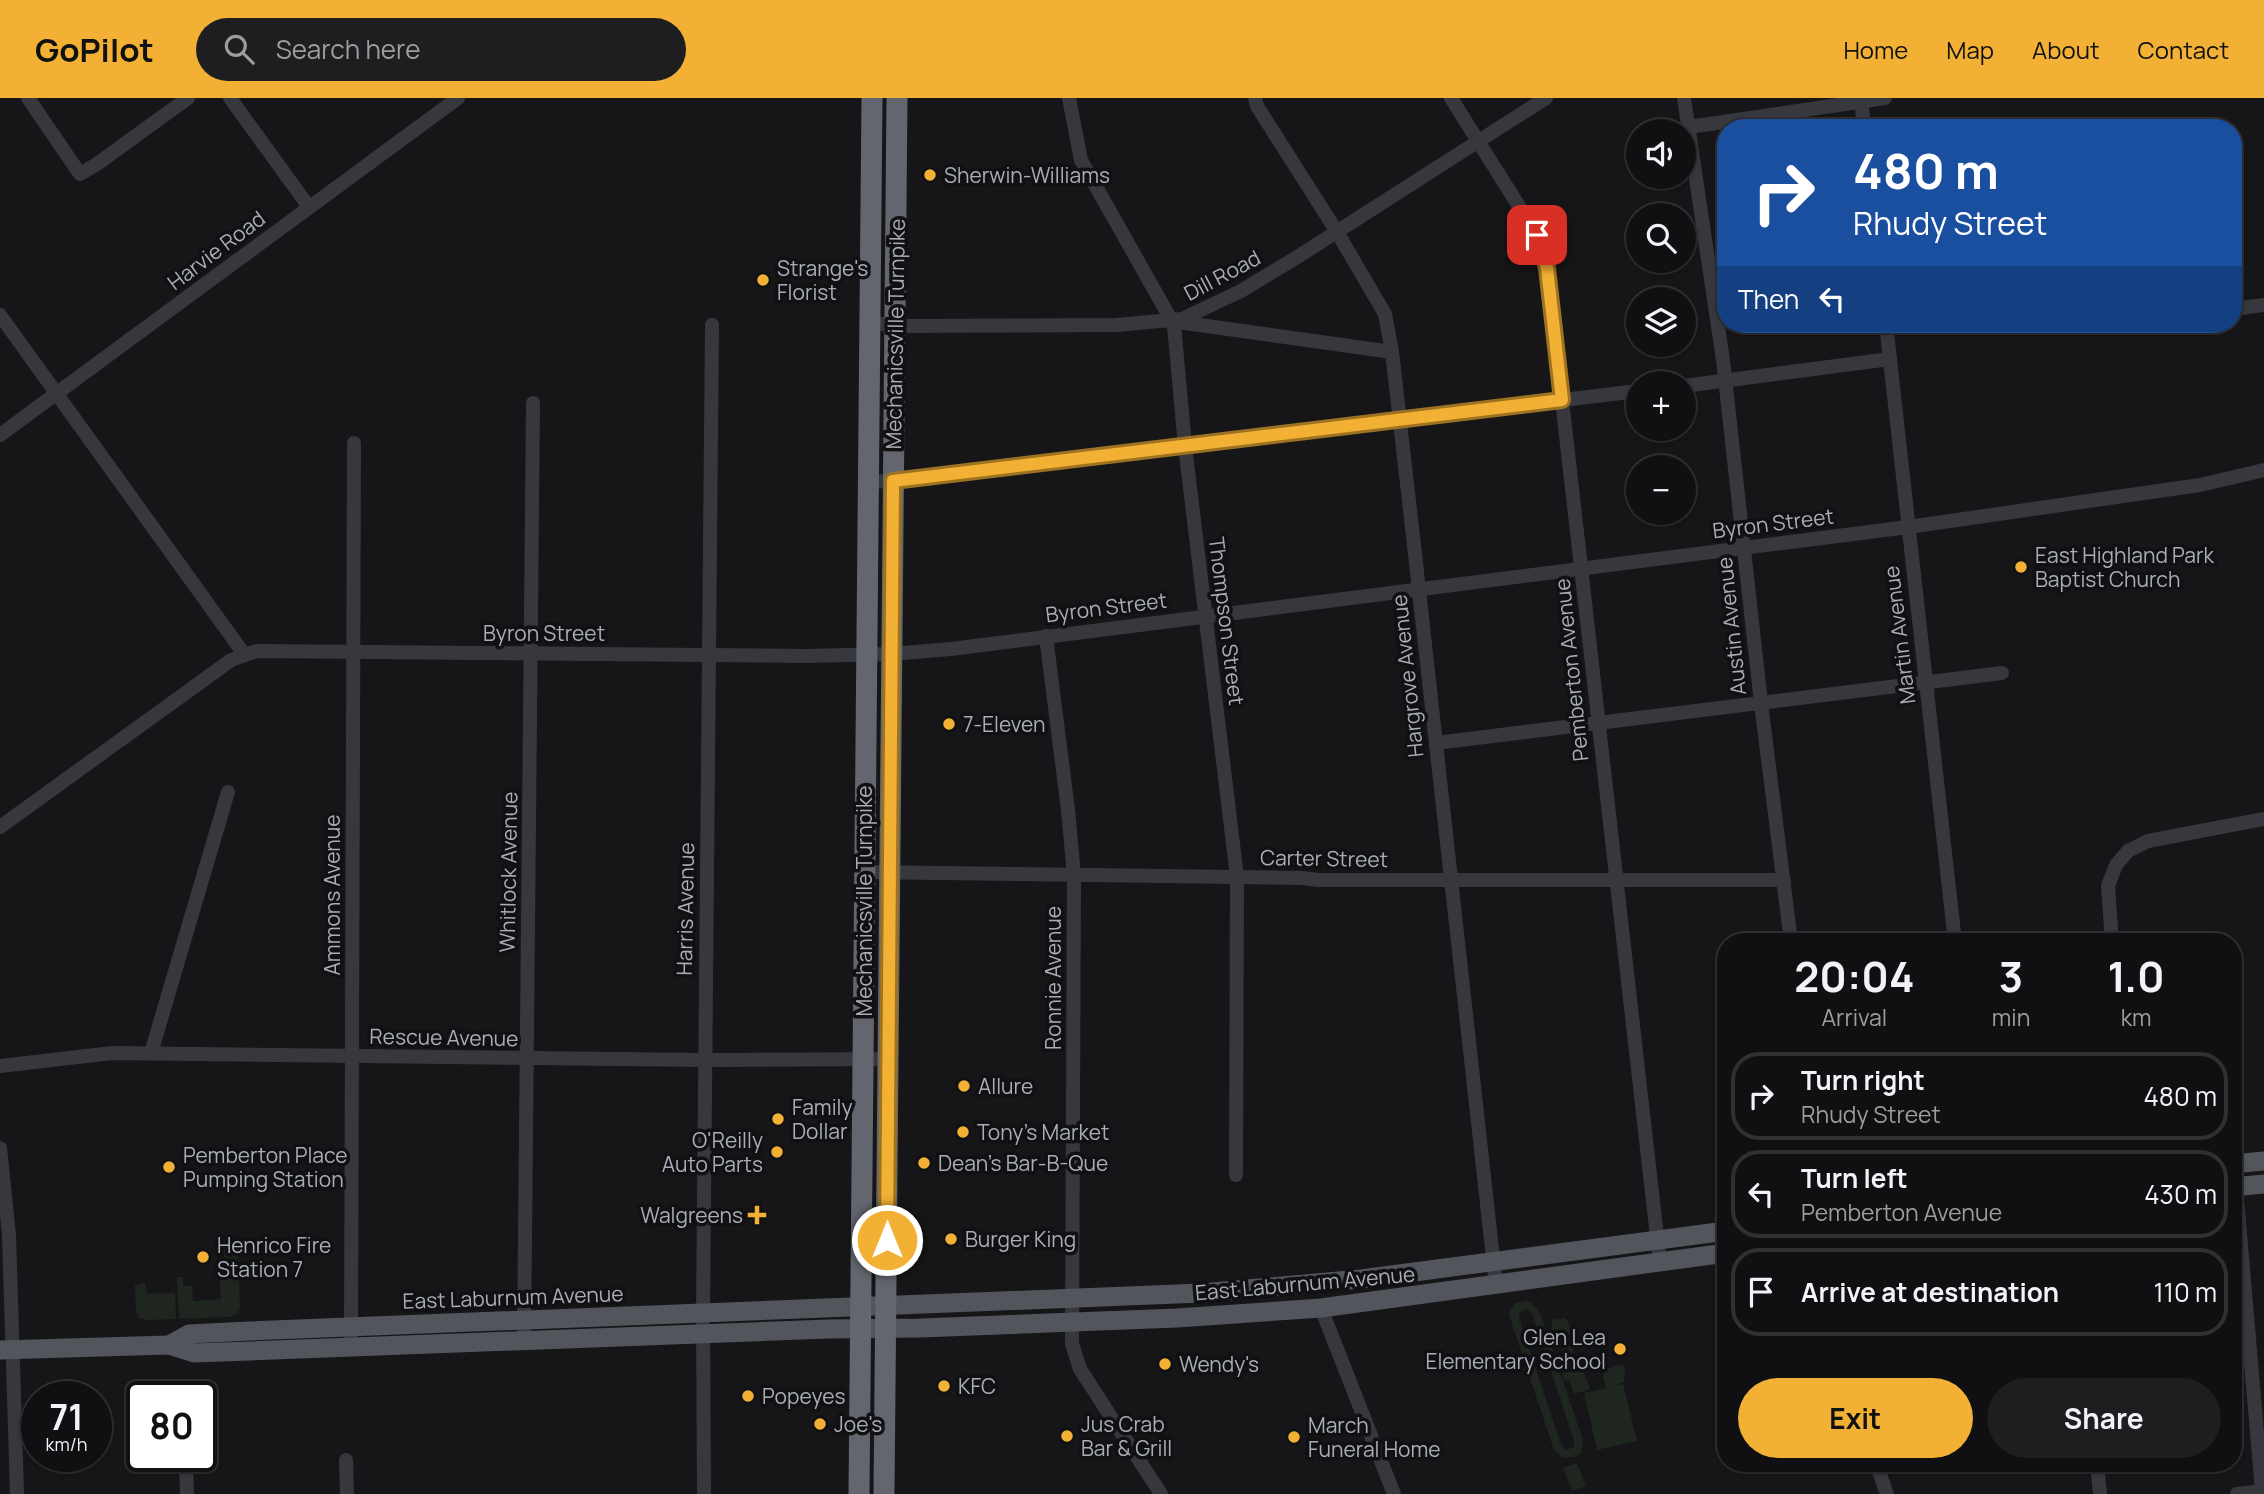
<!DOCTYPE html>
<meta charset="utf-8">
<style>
body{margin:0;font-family:Manrope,sans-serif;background:#1e1e20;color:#f1f3f6;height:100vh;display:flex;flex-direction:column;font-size:26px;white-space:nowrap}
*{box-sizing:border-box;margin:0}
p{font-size:23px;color:#9c9d9f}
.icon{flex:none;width:38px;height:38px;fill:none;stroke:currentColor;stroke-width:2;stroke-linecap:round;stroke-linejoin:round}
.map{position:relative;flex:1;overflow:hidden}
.sheet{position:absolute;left:1717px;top:835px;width:525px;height:539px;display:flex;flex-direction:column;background:#101012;border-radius:28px;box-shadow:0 2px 5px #0004,0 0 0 2px #303032}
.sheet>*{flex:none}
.guide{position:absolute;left:1717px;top:21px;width:525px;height:214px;border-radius:28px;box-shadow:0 2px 5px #0004,0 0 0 2px #303032;background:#1a4fa0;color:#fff;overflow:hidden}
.fabs{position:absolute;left:1626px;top:21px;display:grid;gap:14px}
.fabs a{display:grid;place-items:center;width:70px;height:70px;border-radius:50%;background:#101012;box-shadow:0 2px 5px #0004,0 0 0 2px #303032;font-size:35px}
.speed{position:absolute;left:21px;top:1283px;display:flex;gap:14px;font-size:35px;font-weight:700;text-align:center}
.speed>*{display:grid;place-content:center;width:91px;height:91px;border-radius:50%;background:#101012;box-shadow:0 2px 5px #0004,0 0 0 2px #303032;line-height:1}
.speed small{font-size:18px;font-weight:400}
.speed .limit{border:4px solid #111;border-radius:10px;background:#fff;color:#111}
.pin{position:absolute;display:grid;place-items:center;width:60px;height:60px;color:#fff;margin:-30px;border-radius:14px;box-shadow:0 4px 10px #0006}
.me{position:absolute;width:77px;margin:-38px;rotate:0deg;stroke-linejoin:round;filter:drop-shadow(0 0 5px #0008)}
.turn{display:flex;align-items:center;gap:24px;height:147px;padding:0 21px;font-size:32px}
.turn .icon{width:91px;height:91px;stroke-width:2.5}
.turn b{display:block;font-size:49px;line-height:60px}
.then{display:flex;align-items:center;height:66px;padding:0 21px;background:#0003;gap:14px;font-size:26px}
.eta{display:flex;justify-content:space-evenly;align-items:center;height:119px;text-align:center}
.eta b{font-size:42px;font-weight:700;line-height:49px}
.primary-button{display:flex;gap:14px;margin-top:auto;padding:14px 21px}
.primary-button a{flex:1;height:80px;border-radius:42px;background:#f2b134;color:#111;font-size:28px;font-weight:700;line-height:80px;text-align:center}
.primary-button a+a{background:#1e1e20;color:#f1f3f6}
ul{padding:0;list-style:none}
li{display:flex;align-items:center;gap:21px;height:88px;margin:0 14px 10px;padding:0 7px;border:4px solid #303032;border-radius:28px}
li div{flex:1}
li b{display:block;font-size:26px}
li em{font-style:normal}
header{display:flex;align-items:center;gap:42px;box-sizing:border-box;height:98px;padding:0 35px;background:#f2b134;color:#111}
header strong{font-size:33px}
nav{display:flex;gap:38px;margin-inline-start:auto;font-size:24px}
.search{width:490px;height:63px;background:#1e1e20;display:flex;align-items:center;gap:18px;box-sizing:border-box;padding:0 24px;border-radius:38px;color:#9c9d9f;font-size:26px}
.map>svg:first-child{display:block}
</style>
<header>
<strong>GoPilot</strong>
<div class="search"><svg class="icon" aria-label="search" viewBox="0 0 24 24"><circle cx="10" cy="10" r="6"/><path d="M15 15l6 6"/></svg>Search here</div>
<nav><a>Home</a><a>Map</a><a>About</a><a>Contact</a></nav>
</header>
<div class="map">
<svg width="2264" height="1396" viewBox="0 0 2264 1396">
<rect width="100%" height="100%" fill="#161618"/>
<g fill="#1e261f" fill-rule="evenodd">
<polygon points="224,1150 233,1150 238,1156 240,1210 237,1216 229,1219 179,1221 177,1179 183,1179 183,1188 192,1188 193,1203 221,1201 219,1165 224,1164"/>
<polygon points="145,1184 147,1196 175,1195 176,1221 147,1222 139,1220 136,1213 135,1187"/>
<path d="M1526 1202C1542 1209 1544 1228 1549 1243L1552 1236V1222L1565 1220C1572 1228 1576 1245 1572 1255H1564L1561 1248 1550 1245 1583 1342 1581 1355 1575 1359 1563 1360 1554 1352 1511 1223 1509 1215 1514 1206ZM1526 1211 1532 1215 1574 1343V1349L1566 1352 1561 1346 1519 1220V1215Z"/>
<polygon points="1619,1267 1625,1269 1624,1284 1611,1288 1623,1286 1637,1343 1597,1352 1584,1295 1606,1290 1603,1277 1605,1272"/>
<polygon points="1565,1268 1583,1272 1590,1291 1574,1296 1570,1283 1564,1282 1562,1273"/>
<polygon points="1577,1365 1586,1388 1572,1393 1563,1370"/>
</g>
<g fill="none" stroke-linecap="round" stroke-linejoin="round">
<g stroke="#37383d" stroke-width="14">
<polyline points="28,0 80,76 97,66 188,0"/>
<polyline points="230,0 309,109"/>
<polyline points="1069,0 1081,62 1174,227 1185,348 1237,779 1236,1077"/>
<polyline points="1255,0 1257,8 1337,134 1385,216 1392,254 1415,456 1496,1187"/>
<polyline points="1451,0 1537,137 1547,170 1660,1165"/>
<polyline points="1684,0 1723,262 1761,605 1791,844"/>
<polyline points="1861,0 1864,30"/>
<polyline points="1689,29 1885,0"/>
<polyline points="2233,211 2264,207"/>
<polyline points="0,217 244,556"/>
<polyline points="870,224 895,228 1116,227 1182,221 1241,193 1299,158 1546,0"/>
<polyline points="1178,224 1392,254"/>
<polyline points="1886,226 1955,844"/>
<polyline points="1684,288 1890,261"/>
<polyline points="0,337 458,0"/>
<polyline points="867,385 1638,293"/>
<polyline points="1046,538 1068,712 1074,777 1072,1246 1080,1271 1161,1396"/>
<polyline points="1436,645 2002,575"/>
<polyline points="0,729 216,573 231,562 256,553 806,558 891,556 951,551 1908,429 2200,387 2264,372"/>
<polyline points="863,774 1301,780 1319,782 1784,782"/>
<polyline points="2112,844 2108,788 2116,767 2128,753 2148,743 2264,721"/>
<polyline points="151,955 228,694"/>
<polyline points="0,968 112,955 705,962 888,961"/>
<polyline points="0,1050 9,1137 17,1396"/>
<polyline points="2234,1066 2262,1393"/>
<polyline points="1321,1210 1394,1396"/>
<polyline points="351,1236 354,345"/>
<polyline points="524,1244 533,305"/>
<polyline points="346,1362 347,1396"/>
<polyline points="1876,1365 1887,1396"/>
<polyline points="2097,1365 2100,1396"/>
<polyline points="186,1366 187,1396"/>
<polyline points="704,1396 703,1215 712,227"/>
<polyline points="2237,1396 2264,1393"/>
</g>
<g stroke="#53555c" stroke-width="19">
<polyline points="2233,1066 2264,1063"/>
<polyline points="2233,1089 2264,1086"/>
<polyline points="169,1247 189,1236 249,1233 1201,1195 1361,1181 1726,1133"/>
<polyline points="0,1252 169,1247 194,1255 829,1231 921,1230 1177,1220 1321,1210 1726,1155"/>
</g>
<g stroke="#63666e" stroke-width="21">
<polyline points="859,1396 872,0"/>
<polyline points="884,1396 897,0"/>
</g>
</g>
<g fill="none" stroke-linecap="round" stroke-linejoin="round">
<defs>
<polyline id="route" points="887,1142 893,383 1562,302 1547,170 1537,137"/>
</defs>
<use href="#route" stroke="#9d7322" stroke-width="18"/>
<use href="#route" stroke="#f2b134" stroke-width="12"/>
</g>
<g fill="#f2b134" stroke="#111113" stroke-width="2.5">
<circle cx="930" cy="77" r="7"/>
<circle cx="763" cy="182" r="7"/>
<circle cx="2021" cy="469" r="7"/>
<circle cx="949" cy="626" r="7"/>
<circle cx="964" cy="988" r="7"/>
<circle cx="778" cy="1021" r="7"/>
<circle cx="963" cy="1034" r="7"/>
<circle cx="777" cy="1054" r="7"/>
<circle cx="924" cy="1065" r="7"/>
<circle cx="169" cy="1069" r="7"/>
<path d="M753.5 1106.5h7v7h7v7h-7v7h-7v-7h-7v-7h7z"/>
<circle cx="951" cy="1141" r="7"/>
<circle cx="203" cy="1159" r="7"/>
<circle cx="1620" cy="1251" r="7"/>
<circle cx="1165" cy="1266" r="7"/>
<circle cx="944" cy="1288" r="7"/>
<circle cx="748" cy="1298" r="7"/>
<circle cx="820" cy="1326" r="7"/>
<circle cx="1067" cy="1338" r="7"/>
<circle cx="1294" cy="1339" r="7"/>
</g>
<g text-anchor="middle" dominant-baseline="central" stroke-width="7" stroke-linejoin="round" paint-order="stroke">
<g font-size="21" fill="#a8adb8" stroke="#111113" text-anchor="start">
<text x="944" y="77">Sherwin-Williams</text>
<text x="777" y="170">Strange's<tspan x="777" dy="24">Florist</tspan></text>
<text x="2035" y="457">East Highland Park<tspan x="2035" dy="24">Baptist Church</tspan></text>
<text x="963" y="626">7-Eleven</text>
<text x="978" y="988">Allure</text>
<text x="792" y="1009">Family<tspan x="792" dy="24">Dollar</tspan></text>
<text x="977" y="1034">Tony's Market</text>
<text x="763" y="1042" text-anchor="end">O'Reilly<tspan x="763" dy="24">Auto Parts</tspan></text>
<text x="183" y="1057">Pemberton Place<tspan x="183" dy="24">Pumping Station</tspan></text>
<text x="938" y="1065">Dean's Bar-B-Que</text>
<text x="743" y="1117" text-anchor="end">Walgreens</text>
<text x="965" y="1141">Burger King</text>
<text x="217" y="1147">Henrico Fire<tspan x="217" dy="24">Station 7</tspan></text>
<text x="1606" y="1239" text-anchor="end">Glen Lea<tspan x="1606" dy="24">Elementary School</tspan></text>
<text x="1179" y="1266">Wendy's</text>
<text x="958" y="1288">KFC</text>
<text x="762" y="1298">Popeyes</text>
<text x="834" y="1326">Joe's</text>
<text x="1081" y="1326">Jus Crab<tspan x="1081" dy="24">Bar &amp; Grill</tspan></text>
<text x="1308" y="1327">March<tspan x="1308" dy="24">Funeral Home</tspan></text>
</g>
<g font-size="21" fill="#a8adb8" stroke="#111113">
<text transform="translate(216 152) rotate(-37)">Harvie Road</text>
<text transform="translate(1222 177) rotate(-28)">Dill Road</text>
<text transform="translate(895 236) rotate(-89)">Mechanicsville Turnpike</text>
<text transform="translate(1773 425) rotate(-7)">Byron Street</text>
<text transform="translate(1106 509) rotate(-7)">Byron Street</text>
<text transform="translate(1227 523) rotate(83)">Thompson Street</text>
<text transform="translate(1731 528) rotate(-96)">Austin Avenue</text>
<text x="544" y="535">Byron Street</text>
<text transform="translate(1899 537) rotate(-97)">Martin Avenue</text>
<text transform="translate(1571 572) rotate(-96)">Pemberton Avenue</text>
<text transform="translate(1407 578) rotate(-96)">Hargrove Avenue</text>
<text transform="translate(1324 760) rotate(1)">Carter Street</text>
<text transform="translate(508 774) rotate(-89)">Whitlock Avenue</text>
<text transform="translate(332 797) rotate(-90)">Ammons Avenue</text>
<text transform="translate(864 803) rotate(-90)">Mechanicsville Turnpike</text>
<text transform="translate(685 811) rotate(-89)">Harris Avenue</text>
<text transform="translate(1053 880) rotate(-90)">Ronnie Avenue</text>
<text transform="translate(444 939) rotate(1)">Rescue Avenue</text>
<text transform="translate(1305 1185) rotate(-5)">East Laburnum Avenue</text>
<text transform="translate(513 1199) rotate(-2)">East Laburnum Avenue</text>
</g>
</g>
</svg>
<div class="fabs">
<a><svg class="icon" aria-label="sound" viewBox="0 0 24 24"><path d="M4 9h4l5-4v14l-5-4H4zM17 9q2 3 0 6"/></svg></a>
<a><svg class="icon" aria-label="search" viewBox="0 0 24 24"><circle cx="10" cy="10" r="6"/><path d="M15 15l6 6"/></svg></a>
<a><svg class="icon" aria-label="layers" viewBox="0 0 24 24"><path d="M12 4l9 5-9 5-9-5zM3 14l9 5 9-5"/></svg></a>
<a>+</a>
<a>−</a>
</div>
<div class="speed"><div>71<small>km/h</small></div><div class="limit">80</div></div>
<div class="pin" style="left:1537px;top:137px;background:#d93025"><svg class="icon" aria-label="arrive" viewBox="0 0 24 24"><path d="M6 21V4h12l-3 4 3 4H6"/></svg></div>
<svg class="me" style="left:887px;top:1142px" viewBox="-20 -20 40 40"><circle r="17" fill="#f2b134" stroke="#fff" stroke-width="3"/><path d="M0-11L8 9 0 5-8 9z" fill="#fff"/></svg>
<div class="guide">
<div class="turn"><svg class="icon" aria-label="right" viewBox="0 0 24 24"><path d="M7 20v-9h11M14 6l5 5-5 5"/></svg><div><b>480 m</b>Rhudy Street</div></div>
<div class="then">Then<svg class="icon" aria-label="left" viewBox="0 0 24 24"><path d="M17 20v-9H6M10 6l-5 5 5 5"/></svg></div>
</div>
<section class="sheet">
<div class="eta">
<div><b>20:04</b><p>Arrival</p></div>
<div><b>3</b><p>min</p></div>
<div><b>1.0</b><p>km</p></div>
</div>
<ul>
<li><svg class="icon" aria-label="right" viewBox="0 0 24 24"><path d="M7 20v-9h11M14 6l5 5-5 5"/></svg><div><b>Turn right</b><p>Rhudy Street</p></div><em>480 m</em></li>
<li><svg class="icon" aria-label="left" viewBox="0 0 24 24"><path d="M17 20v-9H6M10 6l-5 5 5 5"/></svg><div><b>Turn left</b><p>Pemberton Avenue</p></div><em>430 m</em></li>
<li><svg class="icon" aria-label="arrive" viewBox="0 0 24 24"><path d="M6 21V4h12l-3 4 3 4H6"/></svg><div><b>Arrive at destination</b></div><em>110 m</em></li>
</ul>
<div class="primary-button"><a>Exit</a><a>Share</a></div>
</section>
</div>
